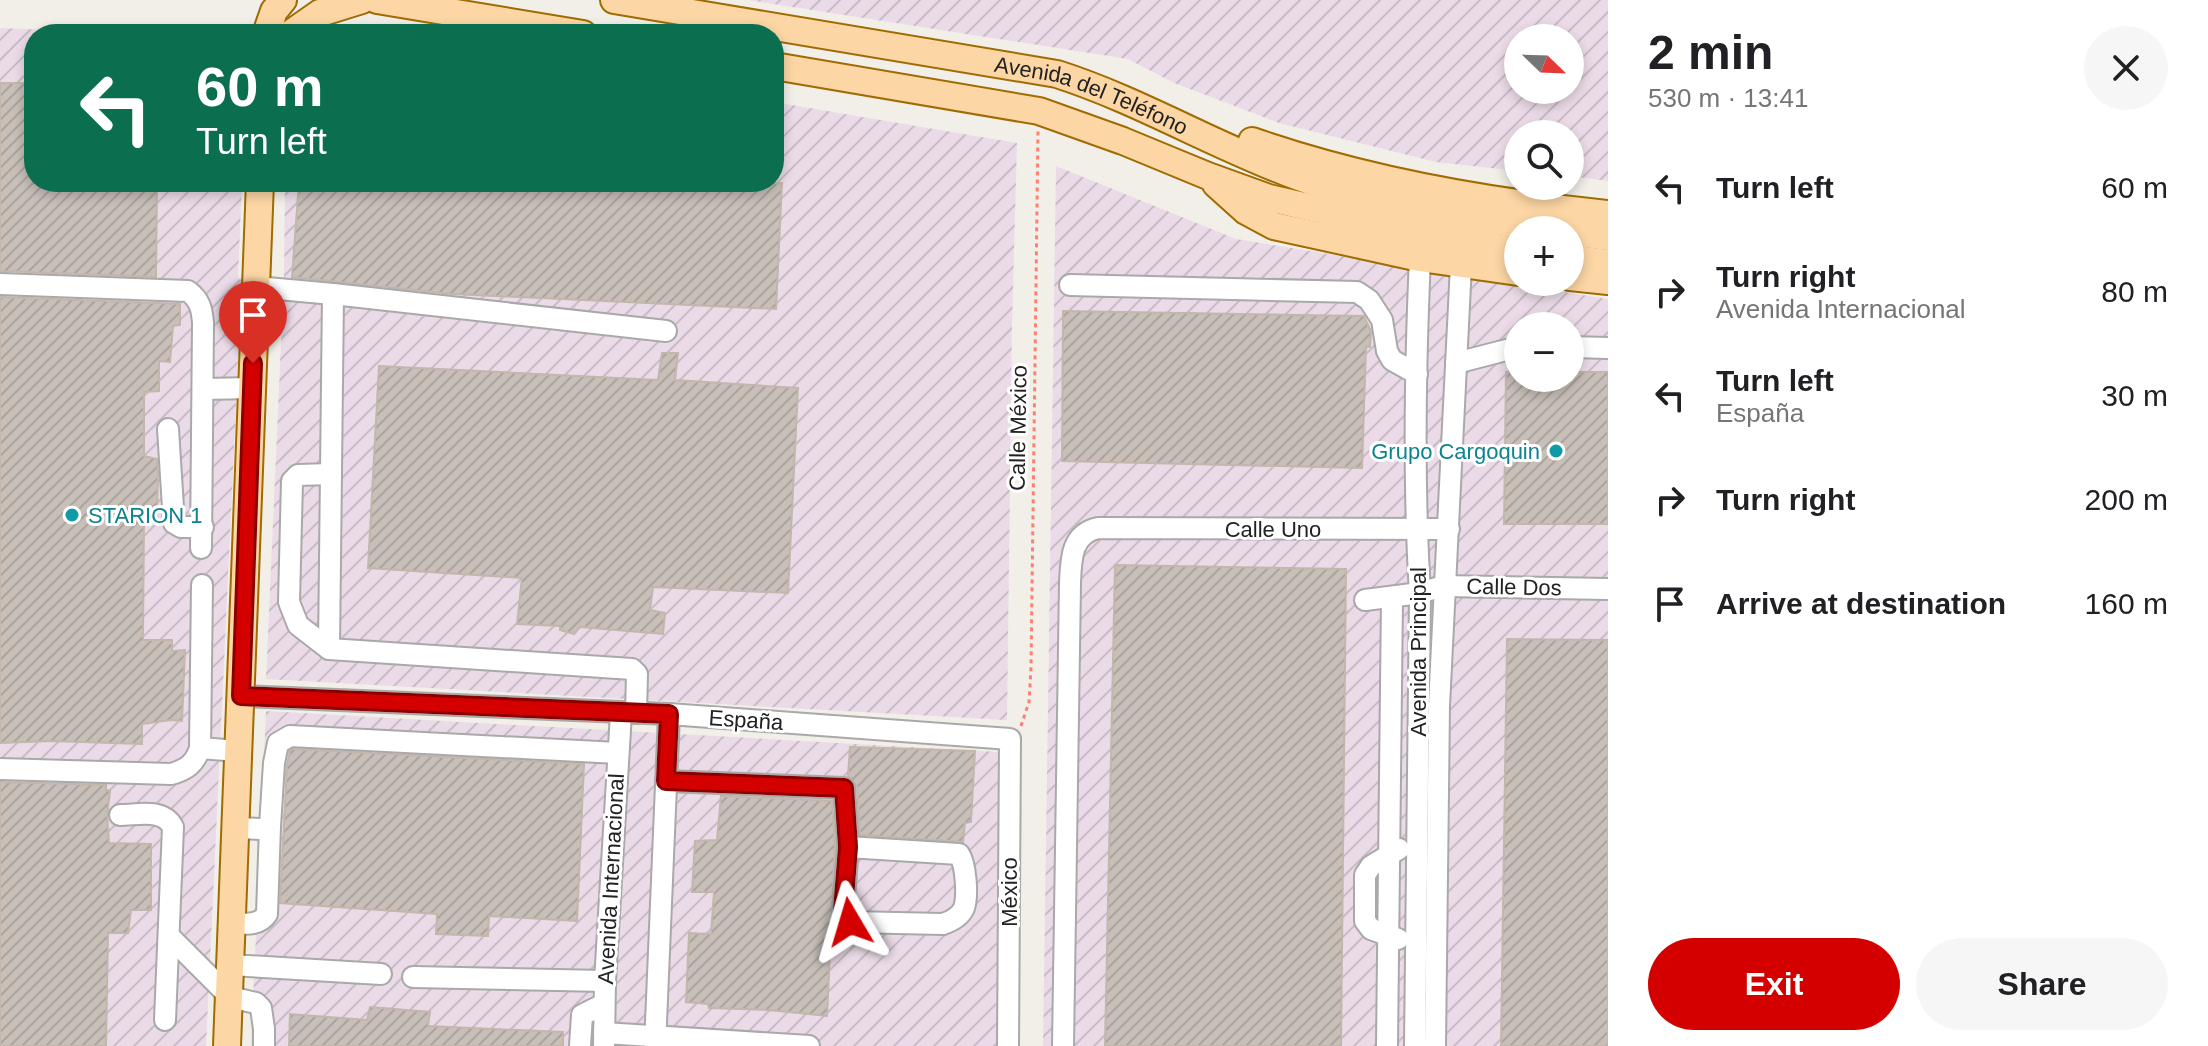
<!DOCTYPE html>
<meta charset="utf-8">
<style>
body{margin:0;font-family:Helvetica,sans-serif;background:#f6f6f6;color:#202124;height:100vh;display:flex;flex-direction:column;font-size:30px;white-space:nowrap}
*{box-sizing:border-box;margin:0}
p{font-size:26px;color:#757577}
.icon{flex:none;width:44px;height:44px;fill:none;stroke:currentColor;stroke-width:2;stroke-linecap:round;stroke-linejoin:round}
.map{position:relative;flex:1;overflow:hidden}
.details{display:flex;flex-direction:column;background:#fff;width:600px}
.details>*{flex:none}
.guide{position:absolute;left:24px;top:24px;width:760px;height:168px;border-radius:32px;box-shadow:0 4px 12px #0003;background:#0b6e4f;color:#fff;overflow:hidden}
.needle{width:52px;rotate:113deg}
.tools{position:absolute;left:1504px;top:24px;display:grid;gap:16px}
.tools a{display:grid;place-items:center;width:80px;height:80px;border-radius:50%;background:#fff;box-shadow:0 4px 12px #0003;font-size:40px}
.pin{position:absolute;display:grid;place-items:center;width:68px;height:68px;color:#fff;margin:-82px -34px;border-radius:50% 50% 50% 0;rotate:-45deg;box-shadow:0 0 8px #0007}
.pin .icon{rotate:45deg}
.me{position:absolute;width:88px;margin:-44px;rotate:353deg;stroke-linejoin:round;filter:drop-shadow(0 0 6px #0008)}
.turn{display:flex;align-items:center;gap:28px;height:168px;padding:0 40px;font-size:36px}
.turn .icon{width:104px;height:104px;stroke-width:2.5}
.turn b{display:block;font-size:56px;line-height:68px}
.round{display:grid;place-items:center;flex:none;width:84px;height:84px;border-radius:42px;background:#f6f6f6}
.head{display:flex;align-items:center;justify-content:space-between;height:136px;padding:0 40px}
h1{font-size:48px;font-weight:800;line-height:60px}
.cta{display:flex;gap:16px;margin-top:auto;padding:16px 40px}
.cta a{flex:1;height:92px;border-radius:48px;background:#d40000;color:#fff;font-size:32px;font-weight:800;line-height:92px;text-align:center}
.cta a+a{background:#f6f6f6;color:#202124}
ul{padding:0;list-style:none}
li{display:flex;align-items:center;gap:24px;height:104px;padding:0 40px}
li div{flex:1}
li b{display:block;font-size:30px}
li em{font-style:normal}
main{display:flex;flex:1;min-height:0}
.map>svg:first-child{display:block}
</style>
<main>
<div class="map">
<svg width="1608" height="1046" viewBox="0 0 1608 1046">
<defs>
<pattern id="industrial-furrows" width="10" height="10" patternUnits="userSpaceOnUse" patternTransform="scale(2)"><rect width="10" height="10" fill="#ebdbe8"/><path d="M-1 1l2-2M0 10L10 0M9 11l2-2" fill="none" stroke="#c9bcc7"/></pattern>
<pattern id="building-hatch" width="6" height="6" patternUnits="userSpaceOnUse" patternTransform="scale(2)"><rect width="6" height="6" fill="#c7bfb8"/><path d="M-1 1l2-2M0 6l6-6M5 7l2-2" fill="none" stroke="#aba49e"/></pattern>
</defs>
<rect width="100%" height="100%" fill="#f2efe9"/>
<g fill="url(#industrial-furrows)" fill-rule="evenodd">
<path d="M748 0H1608V181L1570 176V134H1518V171L1436 162 1279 123 1174 83 1128 59ZM1570 38V90H1518V38Z"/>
<polygon points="0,28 148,34 34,34 34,182 242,182 238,278 242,280 206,1046 0,1046"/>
<polygon points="774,102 1017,143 1012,325 1007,720 266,679 284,276 285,182 774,182"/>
<path d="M1056 166 1236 239 1608 299V1046H1043ZM1518 326H1570V378H1518Z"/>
<polygon points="266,711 1000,752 998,1046 251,1046"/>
</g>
<g fill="url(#building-hatch)" stroke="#c4b6ab" stroke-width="2">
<polygon points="0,83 34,83 34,182 157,182 156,277 0,271"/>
<polygon points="299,182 782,183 776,309 452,294 292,277"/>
<polygon points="0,297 180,304 180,325 173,326 170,362 159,361 159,391 144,392 144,456 157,459 158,473 157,516 144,513 143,640 172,640 172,651 185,650 182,721 171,720 142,724 142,744 51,741 0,743"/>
<polygon points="1063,311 1364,316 1371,332 1370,347 1366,347 1362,468 1062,461"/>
<polygon points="662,353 678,353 675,380 798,388 788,593 653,587 650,610 665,613 663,634 580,627 574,634 560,630 560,626 517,624 522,578 368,568 379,366 658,380"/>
<polygon points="1506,372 1518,372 1518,378 1570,378 1570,372 1608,372 1608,524 1504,524"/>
<polygon points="1115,565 1346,569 1341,1046 1105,1046"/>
<polygon points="1507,639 1608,640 1608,1046 1501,1046"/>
<polygon points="850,747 975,751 971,822 965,823 963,842 860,835 857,786 848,776"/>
<polygon points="293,749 584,764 577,921 489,916 488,936 436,934 437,914 280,903 287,765 290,751"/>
<polygon points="0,782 106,785 106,790 110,791 107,815 109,843 151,844 151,910 131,910 128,933 108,933 106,1046 0,1046"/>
<polygon points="721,796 832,801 835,847 827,1016 768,1010 709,1008 708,1004 686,1002 689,933 711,934 714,892 692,892 695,841 717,840"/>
<polygon points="370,1007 430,1012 428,1026 563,1032 563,1046 289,1046 290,1014 367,1020"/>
</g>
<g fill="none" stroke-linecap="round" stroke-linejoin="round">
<defs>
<g id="minor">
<path d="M0 284 188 291C200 300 202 309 203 323L201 548"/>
<polyline points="1070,285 1357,292 1369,300 1382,320 1387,351 1392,360 1417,374"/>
<polyline points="256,287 333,294"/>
<polyline points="1570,347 1608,348"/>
<polyline points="1456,363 1518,347"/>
<polyline points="204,389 252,388"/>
<polyline points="168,429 174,523 181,527 203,527"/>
<polyline points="1365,600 1420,593 1443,586 1608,589"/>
<polyline points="329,649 298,625 289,602 292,481 298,475 331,474"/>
<polyline points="241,696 669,714 1010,739 1008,1046"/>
<polyline points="636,713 637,674 632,669 329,649 333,294 666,331"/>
<polyline points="200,748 238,751"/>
<path d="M0 769 171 774C186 770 195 764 200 748L202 585"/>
<path d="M666 781 844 788 848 847 843 910 850 922 943 924C952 921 960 917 964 908 968 896 966 864 959 854L848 847"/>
<path d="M120 815C139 815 163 808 173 827L165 1020"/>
<polyline points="235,828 262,829 270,826 274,763 278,743 290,736 618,753"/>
<path d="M232 923C246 924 259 926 267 914L270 826"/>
<polyline points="169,936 230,997 256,1003 261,1008 264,1029 264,1046"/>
<polyline points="1398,939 1371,929 1365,921 1365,875 1371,866 1399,849"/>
<polyline points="231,965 381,974"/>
<polyline points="413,977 605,981"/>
<polyline points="604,1033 809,1046"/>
<polyline points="580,1046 582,1015 604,1004"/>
<polyline points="604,1046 605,981 621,713"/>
<polyline points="655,1046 669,714"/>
<path d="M1063 1046 1070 583C1071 559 1071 534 1098 528L1449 529"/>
<polyline points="1387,1046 1392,597"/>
<path d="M1415 1046 1420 593C1413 482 1415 370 1420 258"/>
<polyline points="1435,1046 1439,706 1461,265"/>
</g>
<g id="major">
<polyline points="377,0 583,34"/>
<path id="s1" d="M614 0 1057 74C1141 101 1216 147 1299 177 1380 207 1470 219 1556 230"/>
<polyline points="266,34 274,11 283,0"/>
<polyline points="290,34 320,13 362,0"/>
<polyline points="774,66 1039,111 1123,141 1208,176 1269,198 1458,242 1518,251"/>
<path d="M1252 141C1367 181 1487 202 1608 214"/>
<polyline points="1216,184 1246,211 1274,226 1420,258 1518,272"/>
<polyline points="1570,232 1608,237"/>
<polyline points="1570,258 1608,263"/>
<polyline points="1570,277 1608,281"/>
<polyline points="227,1046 260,182"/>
</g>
</defs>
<use href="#minor" stroke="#a9a9a9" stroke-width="24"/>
<use href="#major" stroke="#a06b00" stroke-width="30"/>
<polyline stroke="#fa8072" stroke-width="3" stroke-dasharray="4 4" stroke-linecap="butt" points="1021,726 1029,702 1031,668 1038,131"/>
<use href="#minor" stroke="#fff" stroke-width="20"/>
<use href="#major" stroke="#fcd6a4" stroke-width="26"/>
</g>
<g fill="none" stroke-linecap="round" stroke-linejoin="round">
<defs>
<polyline id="route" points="253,363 241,696 669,714 666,781 844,788 848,847 843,910 850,922"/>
</defs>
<use href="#route" stroke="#8a0000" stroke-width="20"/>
<use href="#route" stroke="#d40000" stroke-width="14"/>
</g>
<g fill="#0f9aa8" stroke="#fff" stroke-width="3">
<circle cx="1556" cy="451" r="8"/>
<circle cx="72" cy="515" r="8"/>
</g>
<g text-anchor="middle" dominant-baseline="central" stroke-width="6" stroke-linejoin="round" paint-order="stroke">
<g font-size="22" fill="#222" stroke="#fff">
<text stroke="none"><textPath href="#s1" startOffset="488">Avenida del Teléfono</textPath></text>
<text transform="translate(1018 428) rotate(-89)">Calle México</text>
<text x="1273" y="529">Calle Uno</text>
<text transform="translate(1514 587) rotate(1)">Calle Dos</text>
<text transform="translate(1418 652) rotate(-90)">Avenida Principal</text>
<text transform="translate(746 720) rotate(4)">España</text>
<text transform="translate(611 879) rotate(-87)">Avenida Internacional</text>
<text transform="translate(1009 892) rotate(-90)">México</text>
</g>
<g font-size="22" fill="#0d838f" stroke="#fff" text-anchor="end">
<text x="1540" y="451">Grupo Cargoquin</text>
<text x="88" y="515" text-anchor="start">STARION 1</text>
</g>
</g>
</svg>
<div class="tools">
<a><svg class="needle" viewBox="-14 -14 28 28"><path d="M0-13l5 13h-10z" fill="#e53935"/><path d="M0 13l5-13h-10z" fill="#757577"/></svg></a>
<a><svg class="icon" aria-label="search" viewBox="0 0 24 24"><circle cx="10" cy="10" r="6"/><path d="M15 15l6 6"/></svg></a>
<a>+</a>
<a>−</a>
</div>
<div class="pin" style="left:253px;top:363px;background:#d93025"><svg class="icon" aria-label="arrive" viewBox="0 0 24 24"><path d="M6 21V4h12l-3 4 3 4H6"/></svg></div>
<svg class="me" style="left:850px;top:922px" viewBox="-20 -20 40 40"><path d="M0-17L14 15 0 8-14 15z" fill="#d40000" stroke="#fff" stroke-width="4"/></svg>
<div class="guide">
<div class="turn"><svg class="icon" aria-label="left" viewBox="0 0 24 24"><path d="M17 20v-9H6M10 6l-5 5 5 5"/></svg><div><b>60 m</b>Turn left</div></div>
</div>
</div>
<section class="details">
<div class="head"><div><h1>2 min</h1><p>530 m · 13:41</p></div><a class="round"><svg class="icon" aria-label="close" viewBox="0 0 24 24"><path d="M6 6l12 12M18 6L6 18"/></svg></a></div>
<ul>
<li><svg class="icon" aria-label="left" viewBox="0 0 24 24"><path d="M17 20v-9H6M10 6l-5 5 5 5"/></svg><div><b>Turn left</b></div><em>60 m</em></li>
<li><svg class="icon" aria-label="right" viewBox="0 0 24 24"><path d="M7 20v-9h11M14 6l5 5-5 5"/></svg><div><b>Turn right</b><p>Avenida Internacional</p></div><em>80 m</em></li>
<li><svg class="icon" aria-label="left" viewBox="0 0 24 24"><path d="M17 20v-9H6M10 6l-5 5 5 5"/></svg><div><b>Turn left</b><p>España</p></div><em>30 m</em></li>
<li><svg class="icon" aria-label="right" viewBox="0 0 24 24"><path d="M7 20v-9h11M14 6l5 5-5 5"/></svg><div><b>Turn right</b></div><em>200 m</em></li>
<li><svg class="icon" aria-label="arrive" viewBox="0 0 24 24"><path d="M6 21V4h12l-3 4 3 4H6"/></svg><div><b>Arrive at destination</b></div><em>160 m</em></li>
</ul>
<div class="cta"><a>Exit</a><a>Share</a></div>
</section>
</main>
